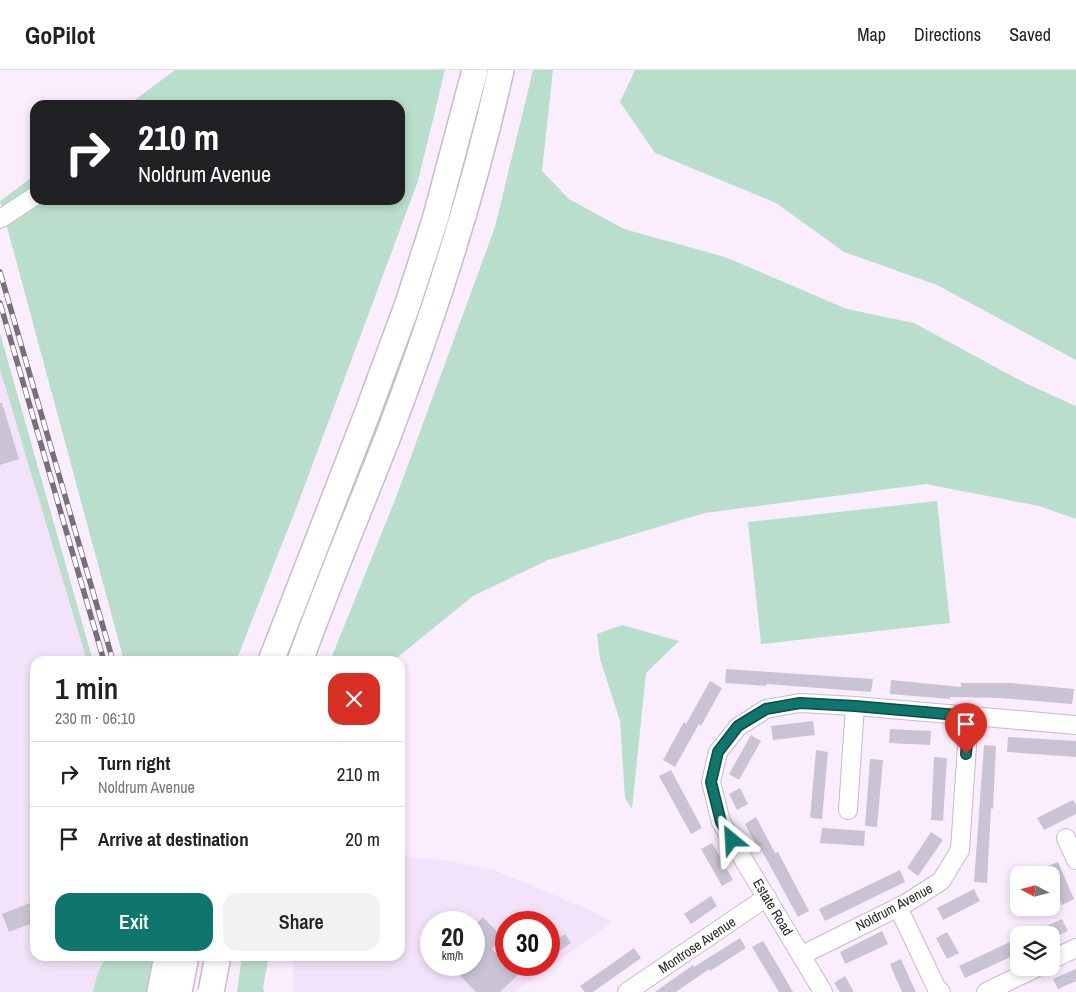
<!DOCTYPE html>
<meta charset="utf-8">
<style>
body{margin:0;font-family:"Archivo Narrow",sans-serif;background:#f2f2f2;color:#222;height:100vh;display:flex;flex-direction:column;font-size:19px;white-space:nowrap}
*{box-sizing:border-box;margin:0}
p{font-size:16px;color:#767676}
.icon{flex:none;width:28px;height:28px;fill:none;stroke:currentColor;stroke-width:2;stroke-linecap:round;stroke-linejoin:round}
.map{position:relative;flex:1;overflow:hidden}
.panel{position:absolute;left:30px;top:586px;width:375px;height:305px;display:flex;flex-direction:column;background:#fff;border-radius:15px;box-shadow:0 2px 8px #0003}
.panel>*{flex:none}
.top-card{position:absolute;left:30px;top:30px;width:375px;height:105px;border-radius:15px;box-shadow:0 2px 8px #0003;background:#202124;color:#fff;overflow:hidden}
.needle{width:32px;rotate:277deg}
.controls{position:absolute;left:1010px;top:796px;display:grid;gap:10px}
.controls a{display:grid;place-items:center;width:50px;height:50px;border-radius:10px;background:#fff;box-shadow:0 2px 8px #0003;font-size:25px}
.speed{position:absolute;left:420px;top:841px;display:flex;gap:10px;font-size:25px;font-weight:700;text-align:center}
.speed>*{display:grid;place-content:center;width:65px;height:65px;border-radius:50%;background:#fff;box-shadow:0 2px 8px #0003;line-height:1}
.speed small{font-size:12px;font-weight:400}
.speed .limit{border:8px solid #d22;background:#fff;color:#111}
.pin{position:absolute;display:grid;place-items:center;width:42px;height:42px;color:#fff;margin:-51px -21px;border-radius:50% 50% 50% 0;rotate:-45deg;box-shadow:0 0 5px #0007}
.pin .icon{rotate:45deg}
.me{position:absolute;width:55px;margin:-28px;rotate:333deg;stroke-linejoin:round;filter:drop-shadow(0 0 4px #0008)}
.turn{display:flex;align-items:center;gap:18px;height:105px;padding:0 25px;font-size:22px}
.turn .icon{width:65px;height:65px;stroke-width:2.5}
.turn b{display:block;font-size:35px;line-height:42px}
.round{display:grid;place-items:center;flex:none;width:52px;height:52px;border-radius:15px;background:#f2f2f2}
.head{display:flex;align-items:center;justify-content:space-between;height:85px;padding:0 25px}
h1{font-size:30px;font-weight:600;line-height:38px}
.cta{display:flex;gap:10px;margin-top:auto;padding:10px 25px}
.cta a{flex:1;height:58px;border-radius:15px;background:#0f766e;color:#fff;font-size:20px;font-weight:600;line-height:58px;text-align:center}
.cta a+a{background:#f2f2f2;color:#222}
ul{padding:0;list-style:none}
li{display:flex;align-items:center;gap:15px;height:65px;padding:0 25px;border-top:1px solid #e0e0e0}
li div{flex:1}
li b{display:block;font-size:19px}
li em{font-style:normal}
header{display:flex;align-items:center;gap:30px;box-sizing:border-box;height:70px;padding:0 25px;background:#fff;border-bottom:1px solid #e0e0e0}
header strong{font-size:24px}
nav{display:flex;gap:28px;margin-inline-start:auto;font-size:18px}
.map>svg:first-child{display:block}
</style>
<header>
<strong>GoPilot</strong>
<nav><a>Map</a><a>Directions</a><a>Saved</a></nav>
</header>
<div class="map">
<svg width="1076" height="922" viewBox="0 0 1076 922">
<rect width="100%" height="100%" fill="#faeefe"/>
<g fill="#f3e3fa" fill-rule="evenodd">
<polygon points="0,299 87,591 35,591 35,886 106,886 97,905 93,922 0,922"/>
<path d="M400 786 449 791 493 800 584 837 613 852 514 922H294L292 886H400ZM431 852H474V895H431ZM506 852H549V895H506Z"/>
</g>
<g fill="#badecc">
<polygon points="175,0 445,0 418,111 299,431 236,591 124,591 0,131 35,105 35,130 400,130 400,35 128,35"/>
<polygon points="533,0 553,0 542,101 569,129 624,159 725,187 847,239 914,253 1027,314 1076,336 1076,449 1039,436 926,414 705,443 548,490 473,526 393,591 330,591 395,430 495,157"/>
<polygon points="635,0 1076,0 1076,290 937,215 844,182 776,133 655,83 620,32"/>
<polygon points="0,263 93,591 87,591 0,299"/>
<polygon points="937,431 950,553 761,574 748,452"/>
<polygon points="622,555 679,571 646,603 632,739 625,728 620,651 600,589 597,564"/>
<polygon points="106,886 154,886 147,922 93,922 97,905"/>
<polygon points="242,886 269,886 263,917 264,922 237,922"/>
</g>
<g fill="#cac3d3">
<polygon points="0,333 2,333 19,389 0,395"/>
<polygon points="726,599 873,609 871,622 766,614 766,616 725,613"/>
<polygon points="891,610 961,617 961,613 1011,613 1074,619 1072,634 1001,628 950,627 950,629 890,624"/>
<polygon points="710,611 722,618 701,656 699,654 675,697 663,690 684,652 686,654"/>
<polygon points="813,651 815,665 773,670 771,656"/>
<polygon points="890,659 931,661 930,675 889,673"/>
<polygon points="751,665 761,671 739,710 729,704"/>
<polygon points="1008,667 1076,671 1076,687 1007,682"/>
<polygon points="984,675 996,676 993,739 991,738 987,813 974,812"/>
<polygon points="816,680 828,682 822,749 810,748"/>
<polygon points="934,687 947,688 943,751 931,750"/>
<polygon points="870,689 883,690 877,757 865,756"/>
<polygon points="671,700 702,758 691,764 659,706"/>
<polygon points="740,718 748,734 737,740 729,724"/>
<polygon points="1073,730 1076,735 1076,744 1044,760 1037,748"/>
<polygon points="756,747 775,783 778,782 809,841 798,847 762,781 760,782 745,754"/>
<polygon points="822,758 865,761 864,776 820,773"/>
<polygon points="931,762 943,770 918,806 907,798"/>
<polygon points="712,773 733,810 722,816 701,779"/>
<polygon points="1058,792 1074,829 1062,835 1051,811 1051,805 1049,805 1045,797"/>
<polygon points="900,800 905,812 825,851 819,839"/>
<polygon points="974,819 980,831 943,850 937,838"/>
<polygon points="711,826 717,836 691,854 684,844"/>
<polygon points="35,831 35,852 9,862 2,844"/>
<polygon points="483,847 503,868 492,879 506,893 506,895 508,895 518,905 500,922 476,922 450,895 474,895 474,856"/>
<polygon points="1062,849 1068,861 1059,865 1051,869 1051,865 1027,865"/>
<polygon points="882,861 888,874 845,894 840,882"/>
<polygon points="947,862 959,883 947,889 936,868"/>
<polygon points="565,864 571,873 555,884 549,875"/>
<polygon points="740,868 746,878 710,901 709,899 676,922 655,922 693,895 694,897"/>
<polygon points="763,871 775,891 793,922 779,922 752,877"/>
<polygon points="1012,871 1016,871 1019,876 1019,883 965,908 959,896"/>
<polygon points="634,878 641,888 593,922 585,922 580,916"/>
<polygon points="901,889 909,907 916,922 902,922 894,904 890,894"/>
<polygon points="1076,899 1076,911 1058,919 1053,909"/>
<polygon points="845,906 854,922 840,922 834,913"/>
</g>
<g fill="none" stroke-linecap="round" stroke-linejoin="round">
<defs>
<g id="minor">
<polyline points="0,149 35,126"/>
<polyline points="848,740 855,636"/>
<polyline points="1066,768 1076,790"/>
<polyline points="898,837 937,919 941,922"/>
<polyline points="802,885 905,834 941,811 960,780 969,646"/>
<polyline points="1051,890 1076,878"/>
<polyline points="627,922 767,827"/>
<polyline points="823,922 721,752 711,712 718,682 738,657 766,639 800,633 855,636 1076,655"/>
<polyline points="986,922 1036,898"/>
</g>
<g id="highway">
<polyline points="271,591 367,344 407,236 435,150 475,0"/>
<path d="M300 591C327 516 358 443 387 369 433 249 473 125 501 0"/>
<polyline points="160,922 167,886"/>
<polyline points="179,922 186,886"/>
</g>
</defs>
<use href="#minor" stroke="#c7bccb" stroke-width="20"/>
<use href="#highway" stroke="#c7bccb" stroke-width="28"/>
<use href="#minor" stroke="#fff" stroke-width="18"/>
<use href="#highway" stroke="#fff" stroke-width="25"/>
<defs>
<g id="rail">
<polyline points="0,202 113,591"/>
<polyline points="0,233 104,591"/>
</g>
</defs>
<use href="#rail" stroke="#77707a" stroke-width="5.5"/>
<use href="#rail" stroke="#fff" stroke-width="4" stroke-dasharray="11" stroke-linecap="butt"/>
<defs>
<polyline id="highway-bridge" points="211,922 218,886"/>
</defs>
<use href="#highway-bridge" stroke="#c7bccb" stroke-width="28" stroke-linecap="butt"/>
<use href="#highway-bridge" stroke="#fff" stroke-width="25"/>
</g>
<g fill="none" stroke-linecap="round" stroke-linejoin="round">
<defs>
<polyline id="route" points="732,770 721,752 711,712 718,682 738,656 766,639 800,633 855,636 969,646 966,684"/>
</defs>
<use href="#route" stroke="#0a4d48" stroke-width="12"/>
<use href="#route" stroke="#0f766e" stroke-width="9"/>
</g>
<g text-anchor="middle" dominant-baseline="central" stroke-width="4" stroke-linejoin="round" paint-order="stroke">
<g font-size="14" fill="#2a262c" stroke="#fff">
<text transform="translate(773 837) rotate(59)">Estate Road</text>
<text transform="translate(894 837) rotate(-28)">Noldrum Avenue</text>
<text transform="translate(697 875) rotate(-34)">Montrose Avenue</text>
</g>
</g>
</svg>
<div class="controls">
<a><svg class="needle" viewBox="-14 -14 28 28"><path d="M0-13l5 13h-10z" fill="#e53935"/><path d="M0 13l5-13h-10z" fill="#767676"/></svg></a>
<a><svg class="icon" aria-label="layers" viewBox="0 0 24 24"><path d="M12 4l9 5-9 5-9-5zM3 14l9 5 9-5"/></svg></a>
</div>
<div class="speed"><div>20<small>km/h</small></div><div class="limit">30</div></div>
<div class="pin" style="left:966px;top:684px;background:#d93025"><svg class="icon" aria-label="arrive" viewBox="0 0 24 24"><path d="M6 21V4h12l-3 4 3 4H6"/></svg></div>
<svg class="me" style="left:732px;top:770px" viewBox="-20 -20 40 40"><path d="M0-17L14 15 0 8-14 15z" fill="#0f766e" stroke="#fff" stroke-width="4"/></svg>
<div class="top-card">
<div class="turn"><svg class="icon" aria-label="right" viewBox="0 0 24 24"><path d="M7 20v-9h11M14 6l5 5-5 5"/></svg><div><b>210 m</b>Noldrum Avenue</div></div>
</div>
<section class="panel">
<div class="head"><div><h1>1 min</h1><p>230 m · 06:10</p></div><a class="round" style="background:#d93025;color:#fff"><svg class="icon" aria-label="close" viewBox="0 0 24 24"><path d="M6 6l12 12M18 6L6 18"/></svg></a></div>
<ul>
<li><svg class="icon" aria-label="right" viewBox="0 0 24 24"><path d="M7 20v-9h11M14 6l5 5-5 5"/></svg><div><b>Turn right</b><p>Noldrum Avenue</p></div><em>210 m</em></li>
<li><svg class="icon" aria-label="arrive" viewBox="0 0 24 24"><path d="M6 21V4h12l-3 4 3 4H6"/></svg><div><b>Arrive at destination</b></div><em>20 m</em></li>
</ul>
<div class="cta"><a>Exit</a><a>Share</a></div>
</section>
</div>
